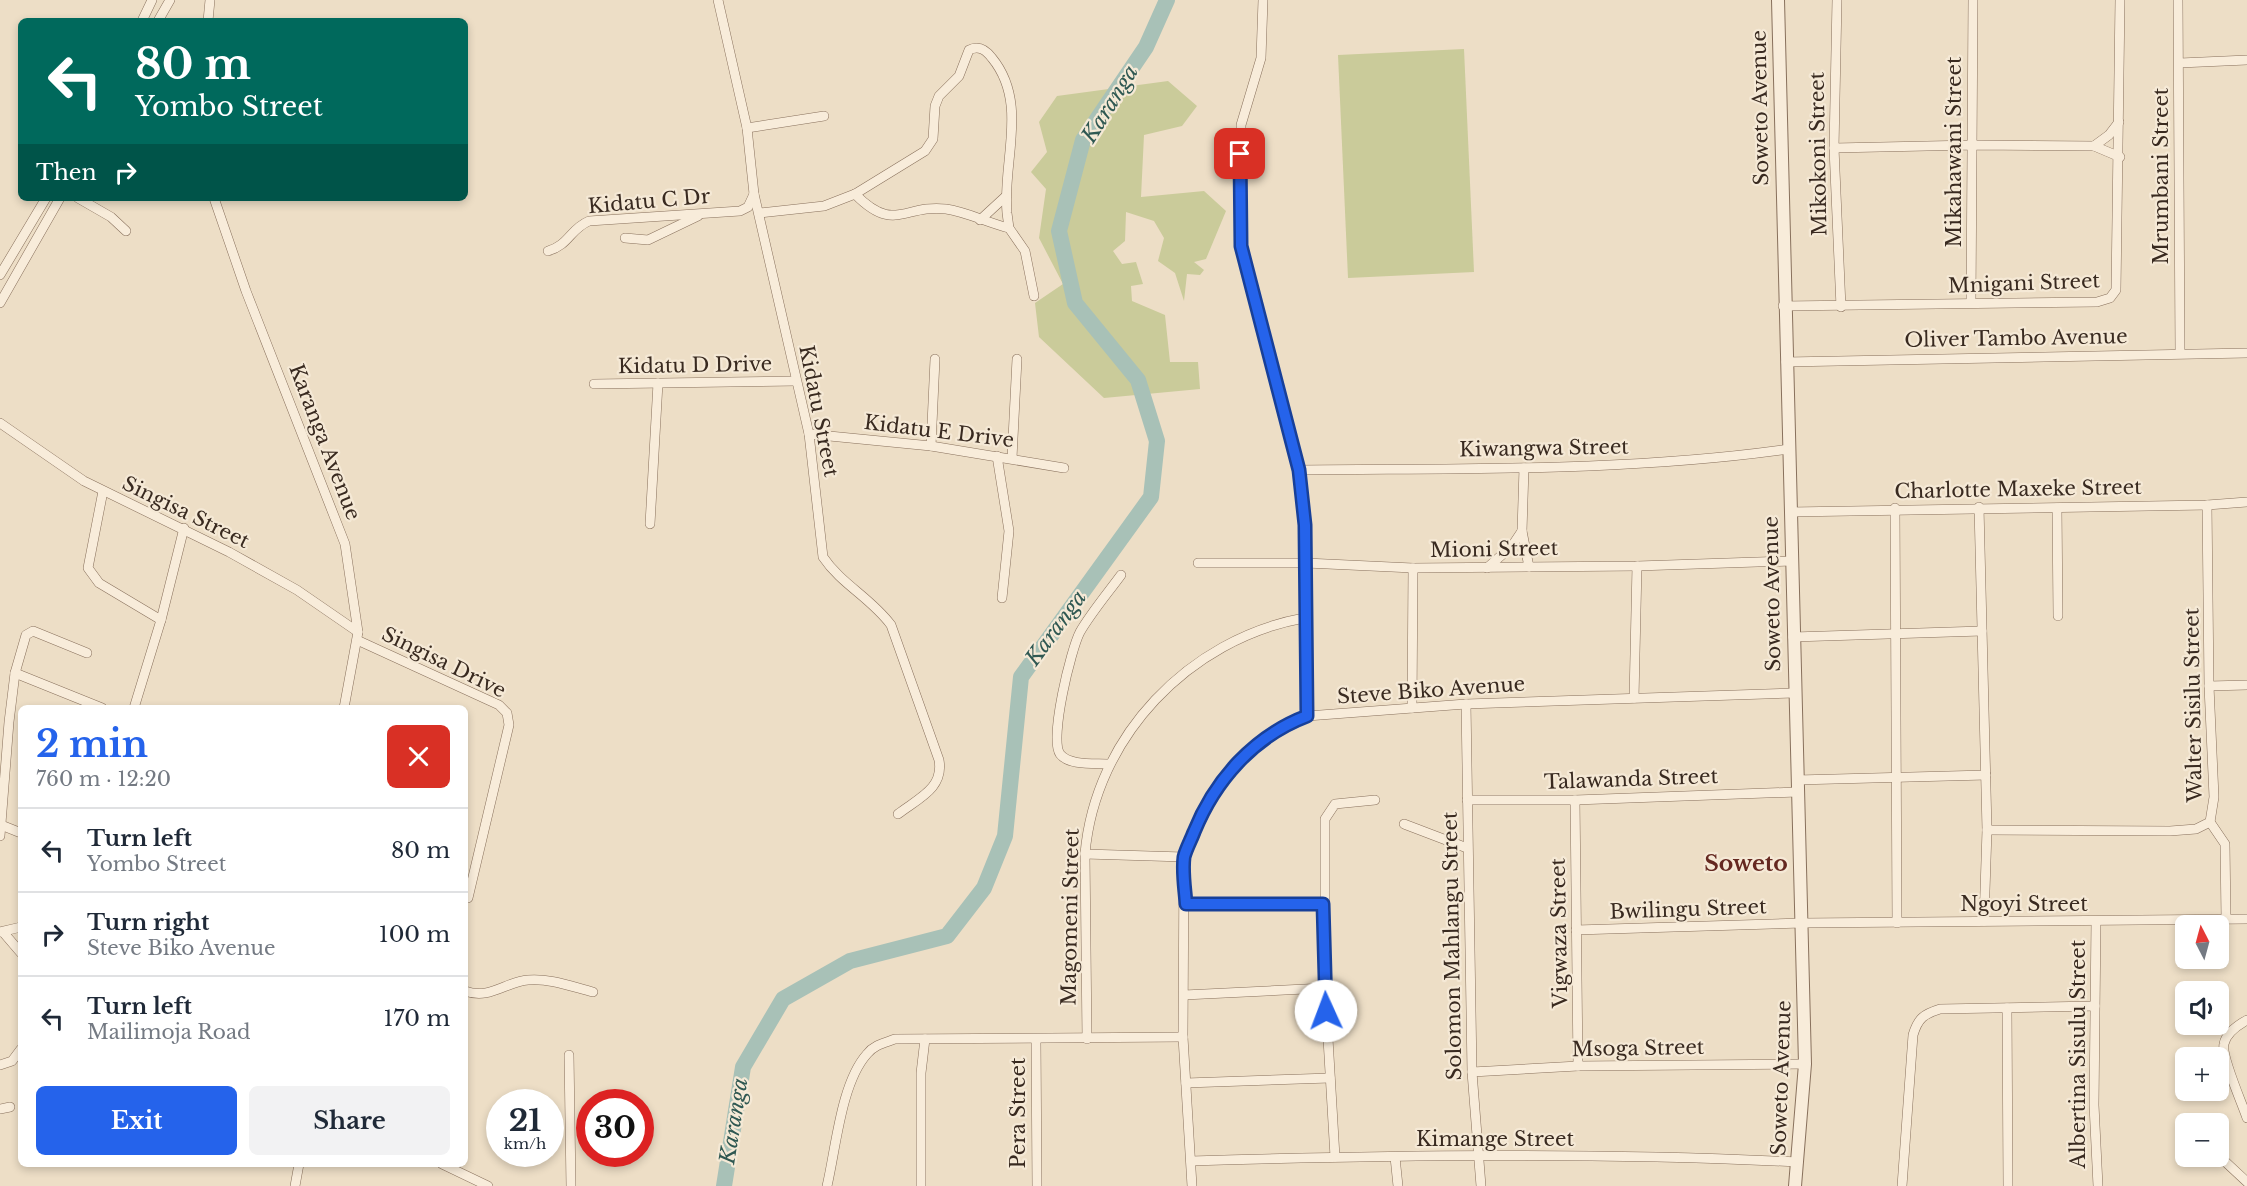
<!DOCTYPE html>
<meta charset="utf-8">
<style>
body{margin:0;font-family:"Libre Baskerville",serif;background:#f2f2f3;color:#1f2937;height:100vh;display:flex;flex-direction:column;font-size:22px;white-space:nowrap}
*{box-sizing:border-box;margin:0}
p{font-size:20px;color:#747a83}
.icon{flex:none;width:33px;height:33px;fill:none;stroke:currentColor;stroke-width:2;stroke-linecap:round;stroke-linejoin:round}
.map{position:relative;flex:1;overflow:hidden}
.side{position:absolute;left:18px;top:705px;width:450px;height:462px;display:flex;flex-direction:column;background:#fff;border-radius:9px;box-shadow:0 3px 9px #0003}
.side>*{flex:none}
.top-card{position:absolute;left:18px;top:18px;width:450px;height:183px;border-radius:9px;box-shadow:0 3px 9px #0003;background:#00695c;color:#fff;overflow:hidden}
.needle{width:39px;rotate:354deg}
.buttons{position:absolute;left:2175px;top:915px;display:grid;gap:12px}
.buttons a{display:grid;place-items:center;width:54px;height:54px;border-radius:9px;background:#fff;box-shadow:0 3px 9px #0003;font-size:30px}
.speed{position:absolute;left:486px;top:1089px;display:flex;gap:12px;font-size:30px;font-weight:700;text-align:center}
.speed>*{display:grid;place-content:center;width:78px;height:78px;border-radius:50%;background:#fff;box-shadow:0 3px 9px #0003;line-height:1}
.speed small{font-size:15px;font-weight:400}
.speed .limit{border:9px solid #d22;background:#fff;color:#111}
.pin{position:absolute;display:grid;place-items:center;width:51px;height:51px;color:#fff;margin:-26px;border-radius:12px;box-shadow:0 3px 9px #0006}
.me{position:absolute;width:66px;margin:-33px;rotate:358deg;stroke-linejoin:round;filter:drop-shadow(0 0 4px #0008)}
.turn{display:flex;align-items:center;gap:21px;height:126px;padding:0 18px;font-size:27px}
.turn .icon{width:78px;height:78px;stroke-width:2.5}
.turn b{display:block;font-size:42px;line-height:51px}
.then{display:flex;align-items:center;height:57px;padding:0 18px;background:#0003;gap:12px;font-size:22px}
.round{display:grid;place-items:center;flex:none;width:63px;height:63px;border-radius:9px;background:#f2f2f3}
.head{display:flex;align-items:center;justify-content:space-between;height:102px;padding:0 18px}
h1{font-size:36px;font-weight:800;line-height:45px;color:#2563eb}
.cta{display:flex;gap:12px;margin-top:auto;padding:12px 18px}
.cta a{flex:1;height:69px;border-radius:9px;background:#2563eb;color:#fff;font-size:24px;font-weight:800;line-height:69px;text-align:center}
.cta a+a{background:#f2f2f3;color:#1f2937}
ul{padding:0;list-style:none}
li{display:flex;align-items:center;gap:18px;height:84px;padding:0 18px;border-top:2px solid #e0e1e3}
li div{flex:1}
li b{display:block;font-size:22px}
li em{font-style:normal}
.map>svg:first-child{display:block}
</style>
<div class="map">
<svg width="2247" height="1186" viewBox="0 0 2247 1186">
<rect width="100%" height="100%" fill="#eddec6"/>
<g fill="#cacb9a">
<polygon points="1464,49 1474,272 1348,278 1338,55"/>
<polygon points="1168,81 1197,106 1182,126 1144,135 1141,197 1204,191 1226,211 1206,259 1194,262 1204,270 1200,275 1187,274 1184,301 1175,273 1158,261 1164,238 1154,221 1126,212 1125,241 1113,251 1122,264 1136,262 1143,284 1131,286 1132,301 1165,315 1170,362 1198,362 1200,389 1104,398 1039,337 1035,303 1063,284 1039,238 1046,189 1031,172 1047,152 1039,122 1057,96"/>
</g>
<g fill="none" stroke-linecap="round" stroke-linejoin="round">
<polyline stroke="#a8c1b7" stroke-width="16" points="724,1186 743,1067 783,999 850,961 947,936 984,888 1005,836 1021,677 1151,497 1157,441 1138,380 1075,303 1059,231 1083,140 1146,47 1167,0"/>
<defs>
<g id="minor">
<path d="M718 0 747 128 754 194 809 434 823 557C841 584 871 598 891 625L939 760C944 788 919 798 898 814"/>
<polyline points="1263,0 1261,58 1241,125 1241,246 1299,470 1305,525 1307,716"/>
<polyline points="1837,0 1834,148 1841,307"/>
<polyline points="2178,0 2180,353"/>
<polyline points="142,21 152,0"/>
<polyline points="158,21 170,0"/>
<polyline points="208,21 210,0"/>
<polyline points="2180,63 2247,60"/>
<polyline points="747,128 824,116"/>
<polyline points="2094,146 2109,135 2119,122"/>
<polyline points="1834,148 1973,145 2094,146 2120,157"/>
<path d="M855 194C894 234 904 204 946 209 967 212 988 223 1009 228"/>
<polyline points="78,198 111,217 126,231"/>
<polyline points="214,198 246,291 345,544 358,632 344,708"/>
<path d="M759 213 824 206 855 194 925 151 933 139 935 106 939 96 959 76 969 50C979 45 986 50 992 58 1029 103 1002 162 1007 213L1009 228 1025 251 1034 296"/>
<polyline points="980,220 1005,197"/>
<polyline points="625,238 648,240 698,216"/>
<path d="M548 251C569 245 570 229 589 221L740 211 748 207 754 194"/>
<polyline points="0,275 46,198"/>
<polyline points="0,303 60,198"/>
<polyline points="1971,303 1973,0"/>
<polyline points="1783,306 2097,302 2110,298 2116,290 2120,0"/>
<polyline points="1786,362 2247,353"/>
<polyline points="594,384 796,381"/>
<polyline points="0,423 84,481 229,552 297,590 358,632"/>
<polyline points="809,434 931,446 1064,468"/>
<polyline points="931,446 935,359"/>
<polyline points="997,456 1009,531 1002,598"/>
<polyline points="1012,458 1017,359"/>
<polyline points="1524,468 1522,531 1529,567"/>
<path d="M1299 470C1462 468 1626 472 1789 449"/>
<polyline points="103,491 88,568 99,583 161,620"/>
<polyline points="1979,507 1987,830 1984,921"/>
<polyline points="1895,508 1897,923"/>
<polyline points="2057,508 2058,616"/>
<polyline points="1790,512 2207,505 2247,502"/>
<polyline points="650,524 658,383"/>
<polyline points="1198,563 1306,563 1413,568 1637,566 1791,561"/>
<polyline points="1487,568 1512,546 1522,531"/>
<polyline points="1793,637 1982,631"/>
<polyline points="357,640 499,705 507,713 509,725 468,898"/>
<polyline points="15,673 102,708"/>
<polyline points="2209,686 2247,685"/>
<polyline points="1634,698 1637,566"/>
<polyline points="1466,704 1472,1072 1481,1186"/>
<polyline points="134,708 161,620 184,528"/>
<polyline points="1412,708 1413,568"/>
<path d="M1109 764C1095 763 1069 766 1060 754 1049 739 1071 649 1080 632 1091 613 1107 594 1121 575"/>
<polyline points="1797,780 1986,775"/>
<polyline points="1467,800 1575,800 1797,792"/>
<polyline points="1575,800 1578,1066"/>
<polyline points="2210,822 2225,844 2226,919"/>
<polyline points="1404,824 1467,848"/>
<polyline points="1,825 21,833"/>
<polyline points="1987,830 2170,831 2196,829 2210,822 2214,797 2209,686 2207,505"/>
<polyline points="0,836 9,722 15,673 26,635 33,631 87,653"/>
<polyline points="1085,854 1184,857"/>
<polyline points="1186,904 1323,904"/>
<polyline points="2096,921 2094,1105 2098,1186"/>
<polyline points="1576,930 1802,923 2247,919"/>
<polyline points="0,932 21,927"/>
<polyline points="3,932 21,953"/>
<path d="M465 991C490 1000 505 982 528 980 550 978 573 987 593 992"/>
<polyline points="1184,995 1325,988"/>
<polyline points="2007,1008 2008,1186"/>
<path d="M2247 1020C2238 1025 2226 1033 2224 1044 2221 1056 2242 1103 2247 1118"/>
<path d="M1087 1039 1085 854C1095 737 1189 639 1304 618"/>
<polyline points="1036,1040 1037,1186"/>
<polyline points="569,1055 571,1186"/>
<polyline points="0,1065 12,1061 21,1049"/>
<polyline points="1472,1072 1578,1066 1805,1064"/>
<polyline points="1186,1083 1330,1078"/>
<polyline points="0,1109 10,1107"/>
<polyline points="2218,1155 2247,1182"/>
<polyline points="1335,1157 1325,988 1325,819 1335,804 1375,800"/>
<polyline points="1395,1157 1398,1186"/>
<path d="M1191 1161C1393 1155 1596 1152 1798 1162"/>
<polyline points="442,1164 488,1186"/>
<polyline points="295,1186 299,1164"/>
<path d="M827 1186C836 1148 841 1083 867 1054 874 1045 884 1043 895 1039L1183 1037"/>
<polyline points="921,1186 921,1073 925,1039"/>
<polyline points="1192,1186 1183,1037 1184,857 1200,818 1223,779 1251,749 1283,725 1307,716 1466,704 1793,693"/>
<path d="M1902 1186 1913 1035C1918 1018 1924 1014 1940 1009L2095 1006"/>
</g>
<polyline id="tertiary" points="1778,0 1805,1064 1795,1186"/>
</defs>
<use href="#minor" stroke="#88705c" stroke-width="10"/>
<use href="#tertiary" stroke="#88705c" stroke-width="14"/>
<use href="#minor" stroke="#f8ecda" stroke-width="9"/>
<use href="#tertiary" stroke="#f8ecda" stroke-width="12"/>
</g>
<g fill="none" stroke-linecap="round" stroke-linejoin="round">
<defs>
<path id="route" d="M1240 154 1241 246 1299 470 1305 525 1307 716C1254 736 1215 780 1194 832 1191 840 1186 849 1184 857 1182 872 1185 889 1186 904H1323L1326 1011"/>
</defs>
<use href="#route" stroke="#184099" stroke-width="15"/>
<use href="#route" stroke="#2563eb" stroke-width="10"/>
</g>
<g text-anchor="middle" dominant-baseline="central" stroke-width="4.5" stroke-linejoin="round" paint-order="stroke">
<g font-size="20" fill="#392a20" stroke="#f5e9d6">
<text transform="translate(1760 108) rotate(-91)">Soweto Avenue</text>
<text transform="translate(1954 152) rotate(-90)">Mikahawani Street</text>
<text transform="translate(1818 154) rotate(-91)">Mikokoni Street</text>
<text transform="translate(2161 176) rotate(-90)">Mrumbani Street</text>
<text transform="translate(649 201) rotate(-5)">Kidatu C Dr</text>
<text transform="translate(2024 283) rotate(-2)">Mnigani Street</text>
<text transform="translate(2016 338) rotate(-1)">Oliver Tambo Avenue</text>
<text transform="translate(695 365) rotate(-1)">Kidatu D Drive</text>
<text transform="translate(819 411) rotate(79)">Kidatu Street</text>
<text transform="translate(939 431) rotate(7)">Kidatu E Drive</text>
<text transform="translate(325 442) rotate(69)">Karanga Avenue</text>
<text transform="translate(1544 448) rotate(-1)">Kiwangwa Street</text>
<text transform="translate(2018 489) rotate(-1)">Charlotte Maxeke Street</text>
<text transform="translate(186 512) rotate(26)">Singisa Street</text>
<text transform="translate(1494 549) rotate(-1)">Mioni Street</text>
<text transform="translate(1772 594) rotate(-91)">Soweto Avenue</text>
<text transform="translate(444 662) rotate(26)">Singisa Drive</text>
<text transform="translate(1431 690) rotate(-4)">Steve Biko Avenue</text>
<text transform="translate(2193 705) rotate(-91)">Walter Sisilu Street</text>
<text transform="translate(1631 779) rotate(-2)">Talawanda Street</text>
<text x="2024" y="904">Ngoyi Street</text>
<text transform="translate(1688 909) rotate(-2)">Bwilingu Street</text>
<text transform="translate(1070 917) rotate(-89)">Magomeni Street</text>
<text transform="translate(1559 933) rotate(-91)">Vigwaza Street</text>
<text transform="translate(1452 946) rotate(-91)">Solomon Mahlangu Street</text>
<text transform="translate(1638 1048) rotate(-1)">Msoga Street</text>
<text transform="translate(2078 1054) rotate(-90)">Albertina Sisulu Street</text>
<text transform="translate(1781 1078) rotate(-88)">Soweto Avenue</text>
<text transform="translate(1018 1113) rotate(-90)">Pera Street</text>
<text x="1495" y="1139">Kimange Street</text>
</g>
<g font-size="21" font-style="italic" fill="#2f5852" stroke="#f5e9d6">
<text transform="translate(1110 104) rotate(-58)">Karanga</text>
<text transform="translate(1056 628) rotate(-54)">Karanga</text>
<text transform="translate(734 1121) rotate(-81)">Karanga</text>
</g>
<g font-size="22" font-weight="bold" fill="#652820" stroke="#f5e9d6">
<text x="1746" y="863">Soweto</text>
</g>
</g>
</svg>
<div class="buttons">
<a><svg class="needle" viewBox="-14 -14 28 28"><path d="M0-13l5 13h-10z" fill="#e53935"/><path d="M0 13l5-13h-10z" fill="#747a83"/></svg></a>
<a><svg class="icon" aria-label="sound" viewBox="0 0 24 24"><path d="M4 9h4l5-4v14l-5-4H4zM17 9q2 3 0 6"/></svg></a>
<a>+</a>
<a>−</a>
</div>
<div class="speed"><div>21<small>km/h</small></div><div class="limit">30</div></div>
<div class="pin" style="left:1240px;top:154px;background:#d93025"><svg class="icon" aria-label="arrive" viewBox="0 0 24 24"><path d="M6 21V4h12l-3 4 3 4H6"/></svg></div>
<svg class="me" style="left:1326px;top:1011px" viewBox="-20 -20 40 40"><circle r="19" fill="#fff"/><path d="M0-13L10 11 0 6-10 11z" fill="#2563eb"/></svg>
<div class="top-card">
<div class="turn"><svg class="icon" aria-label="left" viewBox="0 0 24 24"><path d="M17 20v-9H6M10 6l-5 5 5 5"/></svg><div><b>80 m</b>Yombo Street</div></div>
<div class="then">Then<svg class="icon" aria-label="right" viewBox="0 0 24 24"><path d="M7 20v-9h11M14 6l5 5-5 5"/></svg></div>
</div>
<section class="side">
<div class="head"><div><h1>2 min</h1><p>760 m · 12:20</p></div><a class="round" style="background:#d93025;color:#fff"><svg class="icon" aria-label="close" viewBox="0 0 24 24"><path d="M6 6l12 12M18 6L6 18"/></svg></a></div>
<ul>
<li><svg class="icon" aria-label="left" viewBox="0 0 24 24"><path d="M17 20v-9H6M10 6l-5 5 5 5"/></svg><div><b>Turn left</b><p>Yombo Street</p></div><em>80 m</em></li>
<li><svg class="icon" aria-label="right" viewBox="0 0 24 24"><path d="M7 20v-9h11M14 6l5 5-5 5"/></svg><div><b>Turn right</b><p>Steve Biko Avenue</p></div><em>100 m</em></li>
<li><svg class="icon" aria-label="left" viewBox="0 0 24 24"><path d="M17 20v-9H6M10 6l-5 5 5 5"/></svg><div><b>Turn left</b><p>Mailimoja Road</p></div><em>170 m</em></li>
</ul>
<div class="cta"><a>Exit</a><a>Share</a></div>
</section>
</div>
